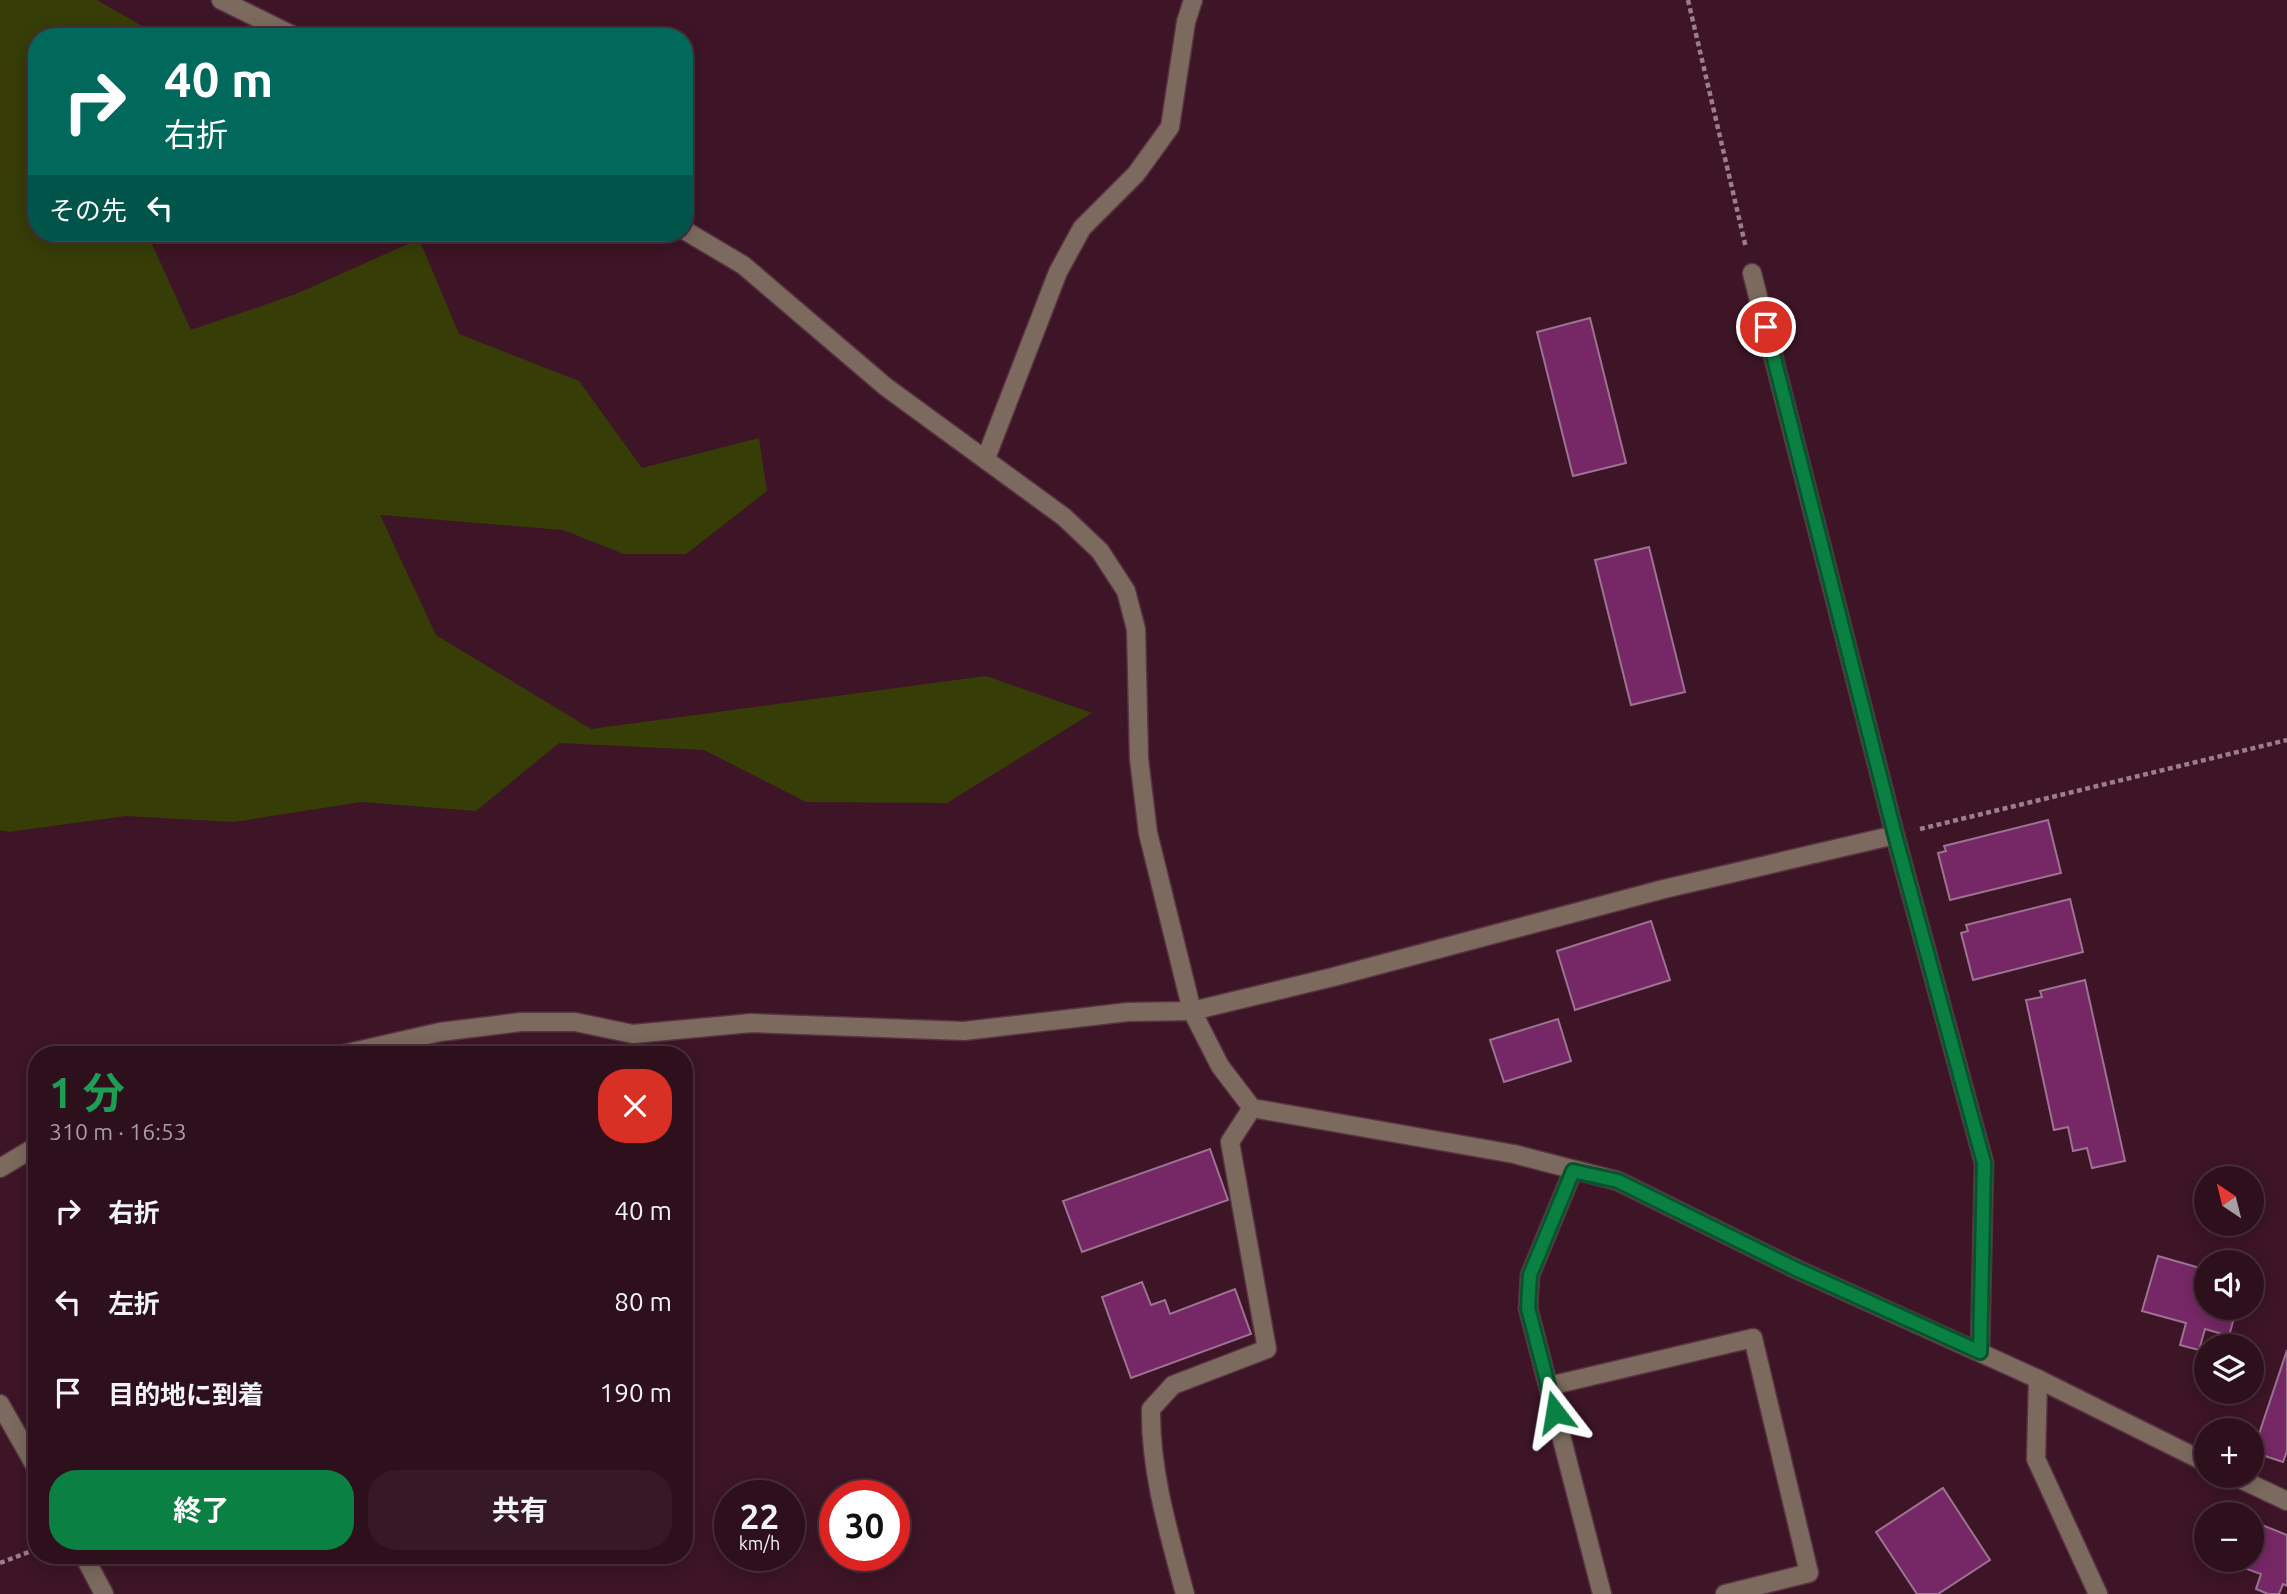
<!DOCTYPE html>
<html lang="ja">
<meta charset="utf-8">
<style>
body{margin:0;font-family:Ubuntu,"Noto Sans JP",sans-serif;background:#361925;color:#f1f3f6;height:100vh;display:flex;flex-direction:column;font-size:26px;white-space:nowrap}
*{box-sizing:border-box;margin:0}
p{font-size:23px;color:#a79da3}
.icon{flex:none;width:38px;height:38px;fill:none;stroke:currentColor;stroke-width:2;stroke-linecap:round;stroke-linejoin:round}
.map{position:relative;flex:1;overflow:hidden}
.panel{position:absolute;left:28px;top:1046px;width:665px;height:518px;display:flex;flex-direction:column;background:#2e101c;border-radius:28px;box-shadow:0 4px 18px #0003,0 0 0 2px #49303b}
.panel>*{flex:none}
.banner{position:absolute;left:28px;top:28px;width:665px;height:214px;border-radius:28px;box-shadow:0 4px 18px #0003,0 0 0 2px #49303b;background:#00695c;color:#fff;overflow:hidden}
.needle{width:46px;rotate:325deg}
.controls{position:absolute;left:2194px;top:1166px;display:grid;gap:14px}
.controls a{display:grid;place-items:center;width:70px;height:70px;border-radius:50%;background:#2e101c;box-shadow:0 4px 18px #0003,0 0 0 2px #49303b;font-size:35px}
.speed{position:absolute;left:714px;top:1480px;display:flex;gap:14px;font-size:35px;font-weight:700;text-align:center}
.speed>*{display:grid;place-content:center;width:91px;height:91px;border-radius:50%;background:#2e101c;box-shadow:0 4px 18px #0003,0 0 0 2px #49303b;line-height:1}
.speed small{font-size:18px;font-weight:400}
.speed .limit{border:10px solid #d22;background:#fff;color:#111}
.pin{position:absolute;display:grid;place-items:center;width:60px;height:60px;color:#fff;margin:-30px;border:4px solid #fff;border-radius:50%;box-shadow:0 2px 7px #0007}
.me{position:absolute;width:77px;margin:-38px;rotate:346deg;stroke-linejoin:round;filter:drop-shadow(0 0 5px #0008)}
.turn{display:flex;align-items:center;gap:24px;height:147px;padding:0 21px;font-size:32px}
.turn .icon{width:91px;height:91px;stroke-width:2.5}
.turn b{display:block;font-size:49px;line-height:60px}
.then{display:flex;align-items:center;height:66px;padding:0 21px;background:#0003;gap:14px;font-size:26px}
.round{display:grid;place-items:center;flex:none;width:74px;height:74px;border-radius:28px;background:#361925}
.headline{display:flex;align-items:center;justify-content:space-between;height:119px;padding:0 21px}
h1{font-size:42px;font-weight:700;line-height:52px;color:#1e9e55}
.cta{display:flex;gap:14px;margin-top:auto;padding:14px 21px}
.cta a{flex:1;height:80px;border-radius:28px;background:#0b8043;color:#fff;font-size:28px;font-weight:700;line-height:80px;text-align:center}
.cta a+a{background:#361925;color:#f1f3f6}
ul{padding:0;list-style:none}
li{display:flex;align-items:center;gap:21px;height:91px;padding:0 21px}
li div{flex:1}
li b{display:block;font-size:26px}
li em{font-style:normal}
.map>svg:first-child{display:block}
</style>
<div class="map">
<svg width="2287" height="1594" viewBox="0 0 2287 1594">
<rect width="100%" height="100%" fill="#3d1526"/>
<polygon fill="#373d07" points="0,0 97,0 151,31 152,37 37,37 37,233 147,233 191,330 296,294 419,239 459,334 579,381 642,468 759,438 767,491 686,554 624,554 563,530 380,515 436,635 591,729 986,676 1092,713 947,803 806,802 704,750 559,743 476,811 361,802 234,822 126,816 8,832 0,830"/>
<g fill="#762866" stroke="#9c7391" stroke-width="2">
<polygon points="1590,318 1626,463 1573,476 1537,332"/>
<polygon points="1649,547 1685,692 1631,705 1595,560"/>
<polygon points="2048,820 2061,873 1950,900 1938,853 1946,851 1944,846"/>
<polygon points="2070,899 2083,952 1973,980 1961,933 1968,931 1966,925"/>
<polygon points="1651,921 1670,980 1575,1010 1557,951"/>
<polygon points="2085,980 2125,1161 2092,1168 2087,1148 2073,1151 2068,1127 2054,1130 2026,1000 2042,997 2040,991"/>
<polygon points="1558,1019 1571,1061 1504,1082 1490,1040"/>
<polygon points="1210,1149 1228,1200 1082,1252 1063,1201"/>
<polygon points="2158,1256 2207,1270 2207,1307 2237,1307 2229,1336 2205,1329 2199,1350 2180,1345 2186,1323 2142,1311"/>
<polygon points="1142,1282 1151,1305 1165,1300 1170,1314 1235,1289 1251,1334 1131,1378 1102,1297"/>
<polygon points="2287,1350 2287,1451 2283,1462 2253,1452"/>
<polygon points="1943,1488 1990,1560 1938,1594 1917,1594 1876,1532"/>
<polygon points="2252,1521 2287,1535 2287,1586 2283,1584 2279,1594 2268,1594 2256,1589 2261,1574 2247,1569 2252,1559"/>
</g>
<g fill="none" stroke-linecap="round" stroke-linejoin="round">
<defs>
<g id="street">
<polyline points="221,0 296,37"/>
<polyline points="684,230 743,265 886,387 1064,517 1100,551 1126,591 1136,629 1139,759 1148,833 1192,1011 1220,1066 1252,1108 1514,1154 1618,1181 1796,1269 2038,1379 2207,1463"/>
<polyline points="1752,273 1895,835 1984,1163 1980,1352"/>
<polyline points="986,458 1058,272 1082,228 1136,174 1170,127 1186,22 1193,0"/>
<polyline points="339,1055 440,1032 521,1022 575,1022 633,1034 751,1023 964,1031 1128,1012 1192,1011 1333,977 1664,889 1895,835"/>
<polyline points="0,1168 37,1146"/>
<polyline points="1573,1171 1530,1275 1528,1308 1602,1594"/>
<polyline points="2038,1379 2036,1459 2098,1594"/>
<polyline points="1549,1386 1753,1338 1809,1573 1725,1594"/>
<polyline points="0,1404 37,1469"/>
<polyline points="2232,1475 2287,1501"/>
<polyline points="84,1556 104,1594"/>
<path d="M1185 1594C1169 1534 1150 1471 1151 1409L1173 1385 1267 1349 1230 1142 1252 1108"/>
</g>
</defs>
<use href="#street" stroke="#583342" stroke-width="21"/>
<g stroke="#9b7e89" stroke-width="4.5" stroke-dasharray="5 3.5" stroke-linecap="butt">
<polyline points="1688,0 1746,248"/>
<polyline points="1920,829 2287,740"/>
<polyline points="0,1563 37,1549"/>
</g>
<use href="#street" stroke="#7c6a5e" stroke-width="18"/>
</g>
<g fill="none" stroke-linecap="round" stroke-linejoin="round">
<defs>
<polyline id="route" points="1555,1412 1528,1308 1530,1275 1573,1171 1618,1181 1796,1269 1980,1352 1984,1163 1895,835 1766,327"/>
</defs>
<use href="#route" stroke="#07532c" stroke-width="18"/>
<use href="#route" stroke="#0b8043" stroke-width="12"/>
</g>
</svg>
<div class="controls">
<a><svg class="needle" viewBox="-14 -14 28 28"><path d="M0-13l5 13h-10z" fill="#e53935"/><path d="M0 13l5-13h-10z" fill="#a79da3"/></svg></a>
<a><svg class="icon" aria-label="sound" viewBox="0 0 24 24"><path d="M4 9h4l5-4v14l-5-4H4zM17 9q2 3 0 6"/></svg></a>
<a><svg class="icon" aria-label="layers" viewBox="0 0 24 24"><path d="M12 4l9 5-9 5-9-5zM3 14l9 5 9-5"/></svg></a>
<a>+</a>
<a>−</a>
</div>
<div class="speed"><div>22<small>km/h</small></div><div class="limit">30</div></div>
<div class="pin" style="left:1766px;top:327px;background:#d93025"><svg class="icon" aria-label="arrive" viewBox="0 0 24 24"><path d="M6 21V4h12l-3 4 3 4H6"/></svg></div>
<svg class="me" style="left:1555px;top:1412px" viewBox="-20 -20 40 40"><path d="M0-17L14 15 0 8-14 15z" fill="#0b8043" stroke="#fff" stroke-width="4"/></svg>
<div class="banner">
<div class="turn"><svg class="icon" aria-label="right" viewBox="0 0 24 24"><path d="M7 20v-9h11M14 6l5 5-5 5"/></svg><div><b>40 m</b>右折</div></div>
<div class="then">その先<svg class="icon" aria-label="left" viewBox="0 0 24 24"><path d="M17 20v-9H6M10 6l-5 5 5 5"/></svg></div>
</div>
<section class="panel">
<div class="headline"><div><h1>1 分</h1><p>310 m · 16:53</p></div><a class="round" style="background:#d93025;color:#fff"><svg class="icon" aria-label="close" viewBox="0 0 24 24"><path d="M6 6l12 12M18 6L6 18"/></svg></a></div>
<ul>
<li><svg class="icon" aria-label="right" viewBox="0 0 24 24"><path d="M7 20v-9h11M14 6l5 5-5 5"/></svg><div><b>右折</b></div><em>40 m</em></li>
<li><svg class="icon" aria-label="left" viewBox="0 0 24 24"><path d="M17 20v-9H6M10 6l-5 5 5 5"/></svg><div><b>左折</b></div><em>80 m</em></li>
<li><svg class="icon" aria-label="arrive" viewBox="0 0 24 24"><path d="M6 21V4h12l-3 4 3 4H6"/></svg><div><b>目的地に到着</b></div><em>190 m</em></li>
</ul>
<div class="cta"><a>終了</a><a>共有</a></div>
</section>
</div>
